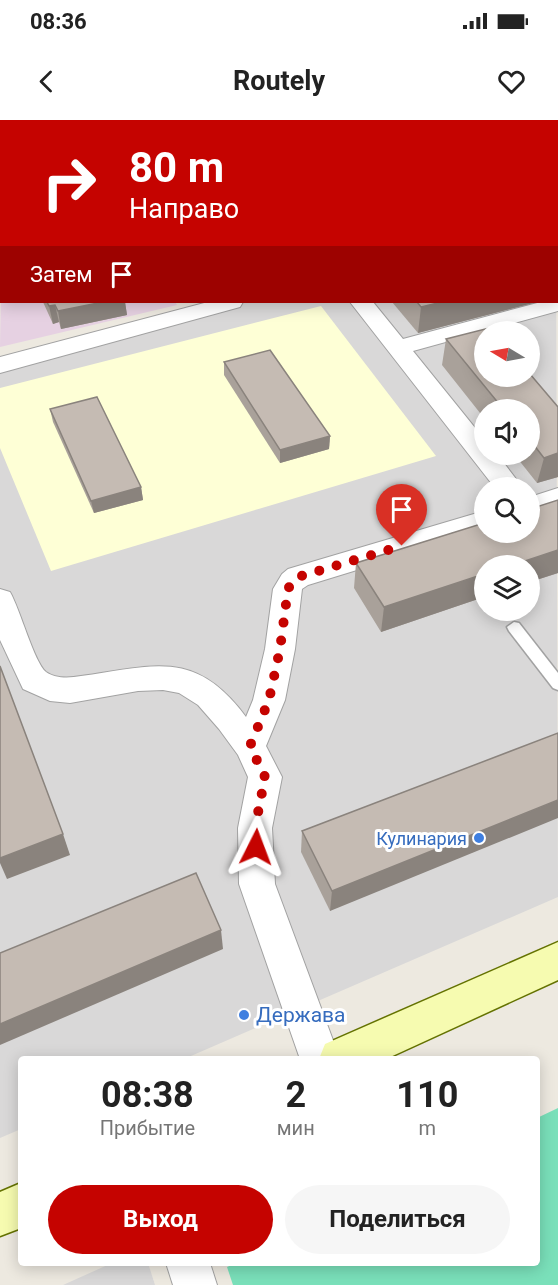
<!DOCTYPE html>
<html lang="ru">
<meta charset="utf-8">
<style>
body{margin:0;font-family:Roboto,sans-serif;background:#f6f6f6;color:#222;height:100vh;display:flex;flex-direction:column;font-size:22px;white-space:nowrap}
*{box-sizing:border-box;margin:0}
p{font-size:20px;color:#767676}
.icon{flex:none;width:33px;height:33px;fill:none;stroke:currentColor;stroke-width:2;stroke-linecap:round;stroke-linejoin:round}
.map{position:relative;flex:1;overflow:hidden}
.drawer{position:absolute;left:18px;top:936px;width:522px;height:210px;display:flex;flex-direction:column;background:#fff;border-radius:6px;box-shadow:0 3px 15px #0003}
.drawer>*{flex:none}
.top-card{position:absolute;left:0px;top:0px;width:558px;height:183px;box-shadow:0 3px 15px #0003;background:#c50300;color:#fff;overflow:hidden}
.needle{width:39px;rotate:280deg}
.fabs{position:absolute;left:474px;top:201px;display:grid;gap:12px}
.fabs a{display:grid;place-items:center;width:66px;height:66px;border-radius:50%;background:#fff;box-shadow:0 3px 15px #0003;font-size:30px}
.pin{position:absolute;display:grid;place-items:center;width:51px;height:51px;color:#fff;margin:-62px -26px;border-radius:50% 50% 50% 0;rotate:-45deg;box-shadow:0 0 6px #0007}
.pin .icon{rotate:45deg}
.me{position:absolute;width:66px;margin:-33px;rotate:3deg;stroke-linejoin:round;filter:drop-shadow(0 0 4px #0008)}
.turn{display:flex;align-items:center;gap:21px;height:126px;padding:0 30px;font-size:27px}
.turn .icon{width:78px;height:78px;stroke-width:2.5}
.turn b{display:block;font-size:42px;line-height:51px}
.then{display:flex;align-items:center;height:57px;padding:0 30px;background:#0003;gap:12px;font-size:22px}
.eta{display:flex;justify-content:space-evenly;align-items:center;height:102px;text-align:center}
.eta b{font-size:36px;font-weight:700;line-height:42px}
.cta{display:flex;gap:12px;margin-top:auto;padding:12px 30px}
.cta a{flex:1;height:69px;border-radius:36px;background:#c50300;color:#fff;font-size:24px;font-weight:700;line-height:69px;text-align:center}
.cta a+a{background:#f6f6f6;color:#222}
.status{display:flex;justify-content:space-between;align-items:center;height:42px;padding:0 30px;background:#fff;direction:ltr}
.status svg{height:16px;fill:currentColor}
header{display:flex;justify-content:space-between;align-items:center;height:78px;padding:0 30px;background:#fff;font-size:27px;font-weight:700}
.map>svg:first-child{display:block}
</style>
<div class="status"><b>08:36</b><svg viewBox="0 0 49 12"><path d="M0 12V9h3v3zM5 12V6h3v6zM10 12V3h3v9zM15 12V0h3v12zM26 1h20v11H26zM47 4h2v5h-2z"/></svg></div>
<header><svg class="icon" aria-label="back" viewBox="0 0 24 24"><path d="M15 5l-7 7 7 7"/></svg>Routely<svg class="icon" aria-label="heart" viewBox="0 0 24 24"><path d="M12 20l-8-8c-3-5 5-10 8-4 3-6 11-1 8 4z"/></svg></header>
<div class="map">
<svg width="558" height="1165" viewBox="0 0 558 1165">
<rect width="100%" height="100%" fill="#ede9e0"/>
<g fill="#d9d8d8" fill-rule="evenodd">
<path d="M556 114 558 777 184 939H21V1009L0 1018V241L129 206 243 182H556ZM484 212H530V256H484ZM484 290H530V334H484ZM484 368H530V412H484ZM484 446H530V490H484Z"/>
<polygon points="112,1143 148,1143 155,1165 63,1165"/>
</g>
<polygon fill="#e6d1e2" points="1,167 2,182 175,182 177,185 0,227"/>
<polygon fill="#feffd6" points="321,186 436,336 51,451 0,328 0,268"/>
<polygon fill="#a3ce93" points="0,0 558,0 558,48 556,2 2,2 0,164"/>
<polygon fill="#7ae0ba" points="558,988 558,1165 233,1165 227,1147 236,1143 537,1143 537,998"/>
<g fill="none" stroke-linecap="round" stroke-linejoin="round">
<defs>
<polygon id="service" points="514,502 519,503 558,553 558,570 553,568 509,511 507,507"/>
<g id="minor">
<rect x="556" y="99" width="2" height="12"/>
<polygon points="558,177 558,191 413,231 484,319 484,334 497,334 523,368 495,368 350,182 373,182 403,219 541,182 556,182"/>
<polygon points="208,182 243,182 240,187 0,253 0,237"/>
<polygon points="558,368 558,387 530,396 530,377"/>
<path d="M484 391V411L308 465 302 469 295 529 285 580 266 626 282 657 272 708 275 764 340 939H300L239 764 238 708 248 657 238 635 219 609 198 585 179 573 163 570 138 571 70 583 50 581 23 569 0 520V469L10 472C20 489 34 542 46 552 56 559 70 558 81 556 154 546 195 528 246 597L253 580 265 529 273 469 282 454 288 449Z"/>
<polygon points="166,1143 210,1143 217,1165 173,1165"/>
</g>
<g id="secondary">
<polygon points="558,822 558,860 386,939 319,939 325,924"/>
<polygon points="21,1063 21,1108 0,1116 0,1072"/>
</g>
</defs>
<use href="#service" stroke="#a2a2a2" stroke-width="3"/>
<use href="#minor" stroke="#a2a2a2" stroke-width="2"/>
<use href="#secondary" stroke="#647201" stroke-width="3"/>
<use href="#service" fill="#fff" fill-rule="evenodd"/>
<use href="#minor" fill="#fff" fill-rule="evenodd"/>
<use href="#secondary" fill="#f6fbb0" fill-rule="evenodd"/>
</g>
<g fill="#a9a19a">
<polygon points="43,182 125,182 127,195 61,209 59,202 53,204"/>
<polygon points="392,182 537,182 418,213"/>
<polygon points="446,219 558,287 558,357 537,363 514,334 530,334 530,290 484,290 484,298 442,245"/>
<polygon points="224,242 330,316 329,329 280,343 224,255"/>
<polygon points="50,289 141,367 143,380 94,393 53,302"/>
<polygon points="558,380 558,453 530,462 530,446 484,446 484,477 381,512 354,468 356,443 484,403 484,412 530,412 530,389"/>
<polygon points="558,613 330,791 301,732 302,711"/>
</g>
<g fill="#8a837d">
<rect x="556" y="152" width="2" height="24"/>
<polygon points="103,182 125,182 127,195 61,209 58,191"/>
<polygon points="442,182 537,182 418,213 421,187"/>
<polygon points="55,185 59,202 53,204 49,186"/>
<polygon points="330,316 329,329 280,343 280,330"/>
<polygon points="558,333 558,357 537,363 544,338"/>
<polygon points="141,367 143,380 94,393 91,381"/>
<polygon points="558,430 558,453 530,462 530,446 510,446"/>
<polygon points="484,454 484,477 381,512 384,487"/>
<polygon points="558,680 558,698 330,791 332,771"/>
<polygon points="63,714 70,735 7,759 0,743 0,738"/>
<polygon points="221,810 223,829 0,925 0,904"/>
</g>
<g fill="#c5bbb3" stroke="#8a837d" stroke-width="1.5">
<polygon points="558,109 558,152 556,152 556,110"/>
<polygon points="47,182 103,182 58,191 55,185 49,186"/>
<polygon points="417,182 442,182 421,187"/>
<polygon points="489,208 492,212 484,212 484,256 530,256 530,254 558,287 558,333 544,338 530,320 530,290 504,290 446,219"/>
<polygon points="270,230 330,316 280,330 224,242"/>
<polygon points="97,277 141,367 91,381 50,289"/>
<polygon points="558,380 558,430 510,446 484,446 484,454 384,487 356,443 484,403 484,412 530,412 530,389"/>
<polygon points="0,546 63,714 0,738"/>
<polygon points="558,613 558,680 332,771 302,711"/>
<polygon points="196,753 221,810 0,904 0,833"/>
</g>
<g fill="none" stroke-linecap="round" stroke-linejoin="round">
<polyline stroke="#c50300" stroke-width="10" stroke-dasharray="0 18" points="256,727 255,708 265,657 250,626 269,580 280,529 288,469 292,462 298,457 402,426"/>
</g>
<g fill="#3f7fe0" stroke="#fff" stroke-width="2">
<circle cx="479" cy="718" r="6"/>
<circle cx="244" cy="895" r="6"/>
</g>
<g text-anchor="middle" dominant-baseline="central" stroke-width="6" stroke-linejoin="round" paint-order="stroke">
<g font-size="18" fill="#366cbe" stroke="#fff" text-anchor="end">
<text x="467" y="718">Кулинария</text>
</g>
<g font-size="21" fill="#366cbe" stroke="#fff" text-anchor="start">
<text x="256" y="895">Держава</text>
</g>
</g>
</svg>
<div class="fabs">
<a><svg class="needle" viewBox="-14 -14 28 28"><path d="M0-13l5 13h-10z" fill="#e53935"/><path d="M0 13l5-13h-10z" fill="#767676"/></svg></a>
<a><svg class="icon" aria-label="sound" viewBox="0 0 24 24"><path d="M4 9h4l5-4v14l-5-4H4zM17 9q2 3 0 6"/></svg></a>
<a><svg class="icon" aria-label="search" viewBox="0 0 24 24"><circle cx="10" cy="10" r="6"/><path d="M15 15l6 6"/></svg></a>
<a><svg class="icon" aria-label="layers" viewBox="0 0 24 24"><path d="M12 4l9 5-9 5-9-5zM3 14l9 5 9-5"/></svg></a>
</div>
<div class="pin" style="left:402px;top:426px;background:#d93025"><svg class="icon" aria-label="arrive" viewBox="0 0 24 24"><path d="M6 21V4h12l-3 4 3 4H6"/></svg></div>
<svg class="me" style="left:256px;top:727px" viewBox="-20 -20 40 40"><path d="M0-17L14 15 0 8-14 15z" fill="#c50300" stroke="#fff" stroke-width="4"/></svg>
<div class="top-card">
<div class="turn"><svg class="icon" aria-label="right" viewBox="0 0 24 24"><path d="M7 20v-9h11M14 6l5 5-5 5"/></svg><div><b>80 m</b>Направо</div></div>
<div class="then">Затем<svg class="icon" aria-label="arrive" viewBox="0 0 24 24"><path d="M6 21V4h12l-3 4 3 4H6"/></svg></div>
</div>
<section class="drawer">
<div class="eta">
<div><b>08:38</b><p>Прибытие</p></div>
<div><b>2</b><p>мин</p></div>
<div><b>110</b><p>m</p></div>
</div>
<div class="cta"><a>Выход</a><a>Поделиться</a></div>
</section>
</div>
